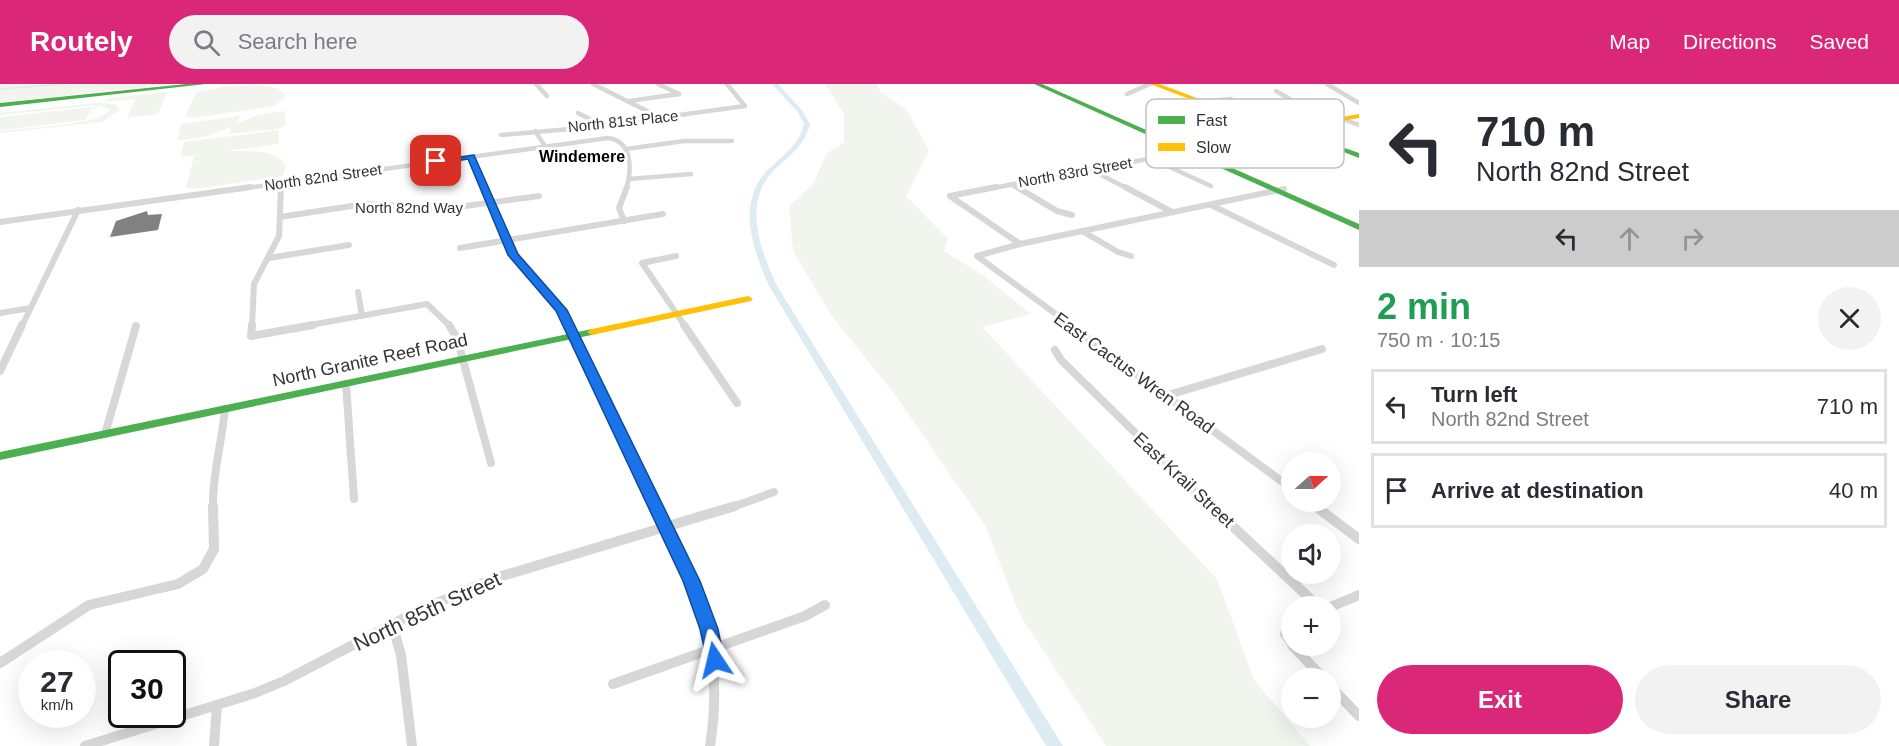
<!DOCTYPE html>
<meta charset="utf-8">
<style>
body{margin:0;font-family:Arial,sans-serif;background:#f2f2f3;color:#2b2b33;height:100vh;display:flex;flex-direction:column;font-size:22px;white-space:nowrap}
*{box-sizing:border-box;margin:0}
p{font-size:20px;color:#7c7c81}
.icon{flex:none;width:33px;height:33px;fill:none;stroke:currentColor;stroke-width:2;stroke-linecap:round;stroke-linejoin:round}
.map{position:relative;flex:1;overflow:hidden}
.side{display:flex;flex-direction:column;background:#fff;width:540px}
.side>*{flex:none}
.top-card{background:#fff;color:#2b2b33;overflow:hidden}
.needle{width:39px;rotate:69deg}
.fabs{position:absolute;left:1281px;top:368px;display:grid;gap:12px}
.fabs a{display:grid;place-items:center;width:60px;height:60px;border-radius:50%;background:#fff;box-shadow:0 6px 24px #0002;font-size:30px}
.speed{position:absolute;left:18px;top:566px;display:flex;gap:12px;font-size:30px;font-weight:700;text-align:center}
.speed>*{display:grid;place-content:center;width:78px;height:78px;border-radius:50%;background:#fff;box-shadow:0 6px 24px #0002;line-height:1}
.speed small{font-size:15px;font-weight:400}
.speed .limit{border:3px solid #111;border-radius:9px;background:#fff;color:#111}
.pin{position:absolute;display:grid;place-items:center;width:51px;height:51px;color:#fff;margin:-26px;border-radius:12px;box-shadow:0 3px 9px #0006}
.me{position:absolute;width:66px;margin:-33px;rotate:350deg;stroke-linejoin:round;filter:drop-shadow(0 0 4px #0008)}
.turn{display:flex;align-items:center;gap:21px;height:126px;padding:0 18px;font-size:27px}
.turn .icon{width:78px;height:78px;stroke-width:2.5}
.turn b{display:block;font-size:42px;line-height:51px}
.lanes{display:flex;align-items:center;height:57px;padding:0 18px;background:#0003;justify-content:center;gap:30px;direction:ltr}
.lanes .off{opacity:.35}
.round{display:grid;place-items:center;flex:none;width:63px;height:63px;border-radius:32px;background:#f2f2f3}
.headline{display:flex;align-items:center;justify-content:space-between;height:102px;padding:0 18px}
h1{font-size:36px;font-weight:700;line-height:45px;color:#1e9e55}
.button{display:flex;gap:12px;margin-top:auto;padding:12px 18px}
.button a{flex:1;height:69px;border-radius:36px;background:#db2777;color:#fff;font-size:24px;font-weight:700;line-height:69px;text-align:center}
.button a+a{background:#f2f2f3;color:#2b2b33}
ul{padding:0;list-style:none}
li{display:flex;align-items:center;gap:18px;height:75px;margin:0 12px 9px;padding:0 6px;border:3px solid #e1e1e2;border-radius:0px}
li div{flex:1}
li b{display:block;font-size:22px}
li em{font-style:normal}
header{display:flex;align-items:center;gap:36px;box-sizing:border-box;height:84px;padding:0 30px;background:#db2777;color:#fff}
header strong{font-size:28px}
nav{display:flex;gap:33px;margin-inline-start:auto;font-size:21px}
.search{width:420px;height:54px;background:#f2f2f3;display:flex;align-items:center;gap:15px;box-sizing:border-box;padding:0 21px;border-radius:33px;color:#7c7c81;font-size:22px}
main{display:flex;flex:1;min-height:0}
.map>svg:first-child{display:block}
</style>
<header>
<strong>Routely</strong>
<div class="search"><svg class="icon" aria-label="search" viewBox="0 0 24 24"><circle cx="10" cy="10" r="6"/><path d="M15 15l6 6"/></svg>Search here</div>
<nav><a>Map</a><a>Directions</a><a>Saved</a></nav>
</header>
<main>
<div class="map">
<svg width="1359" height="662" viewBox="0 0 1359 662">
<rect width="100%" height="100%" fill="#fff"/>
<g fill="#f1f5ed">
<polygon points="0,0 176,0 0,18"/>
<polygon points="825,0 876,0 881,9 906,25 929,66 906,112 948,155 944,167 984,192 1031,230 982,243 1217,495 1254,596 1310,662 1106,662 1020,531 985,441 896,312 831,231 793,167 789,122 813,100 827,69 844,58 844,30"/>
<polygon points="257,1 277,4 286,11 275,22 193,34 185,32 197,8 228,2"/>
<polygon points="167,8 158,30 127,34 135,15 106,18 108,14"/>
<path d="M97 19 115 20 120 26 102 38 0 49V47C22 44 100 42 111 25L98 21 90 34 96 21 0 31V29Z"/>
<polygon points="93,23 85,36 0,46 0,33"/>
<polygon points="285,27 285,42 277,45 229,50 231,43 208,52 177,57 181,40 240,32 236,40 258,31"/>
<path d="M279 46V60L226 67C243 68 277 63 286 82L283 92 195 105 186 103 194 72 201 70 180 73 184 58Z"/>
</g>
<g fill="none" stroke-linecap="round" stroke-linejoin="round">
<polyline stroke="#ddebf3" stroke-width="1.5" points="0,5 63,0"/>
<path fill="#ddebf3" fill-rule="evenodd" d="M772 0H778L801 25 810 40C804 63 789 72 773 87 742 120 761 167 777 202L1063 662H1046L769 202C752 164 735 115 771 83 786 69 799 60 804 40L797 27Z"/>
</g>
<polygon fill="#818181" points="147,127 148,131 162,130 158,146 110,153 116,137"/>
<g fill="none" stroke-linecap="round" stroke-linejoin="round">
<g stroke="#d7d7d7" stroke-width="4.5">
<polyline points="536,0 547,12"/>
<polyline points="593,0 661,34"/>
<polyline points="658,0 679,10"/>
<polyline points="1327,0 1359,19"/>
<polyline points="1276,7 1296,19 1359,41"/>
<polyline points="1127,10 1150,0"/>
<polyline points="629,17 679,10"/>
<polyline points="1200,18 1231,15"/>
<polyline points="1223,26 1209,33 1213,43 1289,75"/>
<polyline points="578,29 603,42"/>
<polyline points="535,47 553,74"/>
<polyline points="501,51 592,43 745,22 727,0"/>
<polyline points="626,65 684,57 732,57"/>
<polyline points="471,72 485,105"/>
<polyline points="1152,75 1211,102"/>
<polyline points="1090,85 1128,105"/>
<polyline points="629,95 691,90"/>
<polyline points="1011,100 1019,105"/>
<path d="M240 105 608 54C633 57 632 87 626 105"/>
<polyline points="281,105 281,99"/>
<polyline points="988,105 1180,69 1200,73"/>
</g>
<g stroke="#d7d7d7" stroke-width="6">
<polyline points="484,103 513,171 561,226 569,242"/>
<polyline points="1017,103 1057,127 1072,131"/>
<polyline points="1125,103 1172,128"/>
<polyline points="950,112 996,103"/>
<polyline points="950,112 1020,160"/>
<polyline points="1211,121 1334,181"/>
<polyline points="280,133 365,120 450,124 539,112"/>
<polyline points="624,137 619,124 627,103"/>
<polyline points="0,138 251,103"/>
<polyline points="1082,147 1118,168 1131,172"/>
<polyline points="460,164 663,130"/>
<polyline points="676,172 642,179 685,242"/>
<polyline points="269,174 349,161"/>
<polyline points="358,208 362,232"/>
<polyline points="0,229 31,224"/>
<polyline points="22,242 78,126"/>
<polyline points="252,242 254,200 279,152 281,103"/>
<polyline points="305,242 427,220 450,242"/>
<polyline points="1072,242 977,172 1020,160 1284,105"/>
</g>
<g stroke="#d7d7d7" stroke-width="8">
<polyline points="252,241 251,252 313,241"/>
<polyline points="449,241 457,254 491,379"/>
<polyline points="568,241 656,424"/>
<polyline points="684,241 737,319"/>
<polyline points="1070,241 1292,405"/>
<polyline points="1055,266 1061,276 1212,424"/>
<polyline points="0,287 22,241"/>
<polyline points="346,300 354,415"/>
<polyline points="1165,312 1322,265"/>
<polyline points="105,350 136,242"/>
<polyline points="1308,417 1317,424"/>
<path d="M213 424C212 391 222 358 225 325"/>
<polyline points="730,424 774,408"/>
</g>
<g stroke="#d7d7d7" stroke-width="10">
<path d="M655 422C697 510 726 561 710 662"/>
<polyline points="1211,422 1318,522"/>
<polyline points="1315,422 1359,455"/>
<polyline points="1330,523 1359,511"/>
<polyline points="392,540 401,571 412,662"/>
<polyline points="1292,541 1287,543 1285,550 1292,560"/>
<polyline points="1292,561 1323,594"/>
<polyline points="0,579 89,521 178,500 203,485 214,465 213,422"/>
<polyline points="613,600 805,532 825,521"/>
<polyline points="1330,602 1359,632"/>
<polyline points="85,662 255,609 284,597 416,528 492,495 735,422"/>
<polyline points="214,662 217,621"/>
</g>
<g fill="#4caf50" fill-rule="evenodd">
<polygon points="186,0 206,0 0,23 0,19"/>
<polygon points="1034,0 1042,0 1359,140 1359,146"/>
<polygon points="1291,38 1295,38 1322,56 1359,69 1359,74 1318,58 1291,40"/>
<polygon points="592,245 597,248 596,250 0,376 0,368"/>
</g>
<g fill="#ffc107" fill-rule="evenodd">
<path d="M1150 0H1159C1209 18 1259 41 1314 38 1329 37 1344 32 1359 30V34L1313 42 1272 40 1229 30Z"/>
<polygon points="748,212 753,215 751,217 592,251 587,248 592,245"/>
</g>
</g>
<polygon fill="#1a73e8" stroke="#114b97" stroke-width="1.5" points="474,71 518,170 567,226 700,497 718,545 724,576 721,582 715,584 708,582 700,545 683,497 556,227 508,171 468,75 436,80 432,77"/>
<g text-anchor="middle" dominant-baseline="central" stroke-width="6" stroke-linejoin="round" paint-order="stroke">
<g font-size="15" fill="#333" stroke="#fff">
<text transform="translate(623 37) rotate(-6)">North 81st Place</text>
<text transform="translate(1075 88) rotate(-10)">North 83rd Street</text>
<text transform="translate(323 93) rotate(-8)">North 82nd Street</text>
<text x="409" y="123">North 82nd Way</text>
</g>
<g font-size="16" font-weight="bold" fill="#000" stroke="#fff">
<text x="582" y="72">Windemere</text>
</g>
<g font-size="18" fill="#333" stroke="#fff">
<text transform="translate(370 276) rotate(-12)">North Granite Reef Road</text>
<text transform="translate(1134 289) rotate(36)">East Cactus Wren Road</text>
<text transform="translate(1184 396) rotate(43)">East Krail Street</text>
</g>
<g font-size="21" fill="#333" stroke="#fff">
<text transform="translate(427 527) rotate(-25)">North 85th Street</text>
</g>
</g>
<rect x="1146" y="15" width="198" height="69" rx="9" fill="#fff" stroke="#c2c2c2" stroke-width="1.5"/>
<rect x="1158" y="32" width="27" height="8" fill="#4caf50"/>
<rect x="1158" y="59" width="27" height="8" fill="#ffc107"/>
<g font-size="16" fill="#333">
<text x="1196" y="42">Fast</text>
<text x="1196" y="69">Slow</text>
</g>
</svg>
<div class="fabs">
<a><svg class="needle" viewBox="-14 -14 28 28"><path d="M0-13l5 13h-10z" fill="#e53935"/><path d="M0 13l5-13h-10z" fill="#7c7c81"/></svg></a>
<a><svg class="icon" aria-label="sound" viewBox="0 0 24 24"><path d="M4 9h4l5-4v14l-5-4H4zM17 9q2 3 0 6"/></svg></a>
<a>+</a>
<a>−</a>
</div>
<div class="speed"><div>27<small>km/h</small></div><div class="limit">30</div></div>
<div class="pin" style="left:436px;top:77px;background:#d93025"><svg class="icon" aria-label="arrive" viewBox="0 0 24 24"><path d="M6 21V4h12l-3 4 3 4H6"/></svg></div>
<svg class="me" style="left:715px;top:576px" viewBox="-20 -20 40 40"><path d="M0-17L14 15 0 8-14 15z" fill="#1a73e8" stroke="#fff" stroke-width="4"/></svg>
</div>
<section class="side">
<div class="top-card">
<div class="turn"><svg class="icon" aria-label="left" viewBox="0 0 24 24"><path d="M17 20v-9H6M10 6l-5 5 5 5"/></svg><div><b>710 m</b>North 82nd Street</div></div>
<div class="lanes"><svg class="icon" aria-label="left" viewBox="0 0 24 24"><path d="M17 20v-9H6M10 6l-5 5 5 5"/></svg><svg class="icon off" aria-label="ahead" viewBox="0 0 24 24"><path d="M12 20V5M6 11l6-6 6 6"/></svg><svg class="icon off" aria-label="right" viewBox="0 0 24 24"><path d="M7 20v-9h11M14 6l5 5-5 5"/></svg></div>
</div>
<div class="headline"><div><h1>2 min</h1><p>750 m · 10:15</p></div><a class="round"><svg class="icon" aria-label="close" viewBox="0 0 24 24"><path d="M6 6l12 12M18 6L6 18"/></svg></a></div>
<ul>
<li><svg class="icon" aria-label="left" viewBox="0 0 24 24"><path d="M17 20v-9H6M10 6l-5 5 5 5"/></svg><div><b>Turn left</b><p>North 82nd Street</p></div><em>710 m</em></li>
<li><svg class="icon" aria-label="arrive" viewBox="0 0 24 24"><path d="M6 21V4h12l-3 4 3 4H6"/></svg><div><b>Arrive at destination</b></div><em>40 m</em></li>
</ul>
<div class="button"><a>Exit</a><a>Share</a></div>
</section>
</main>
